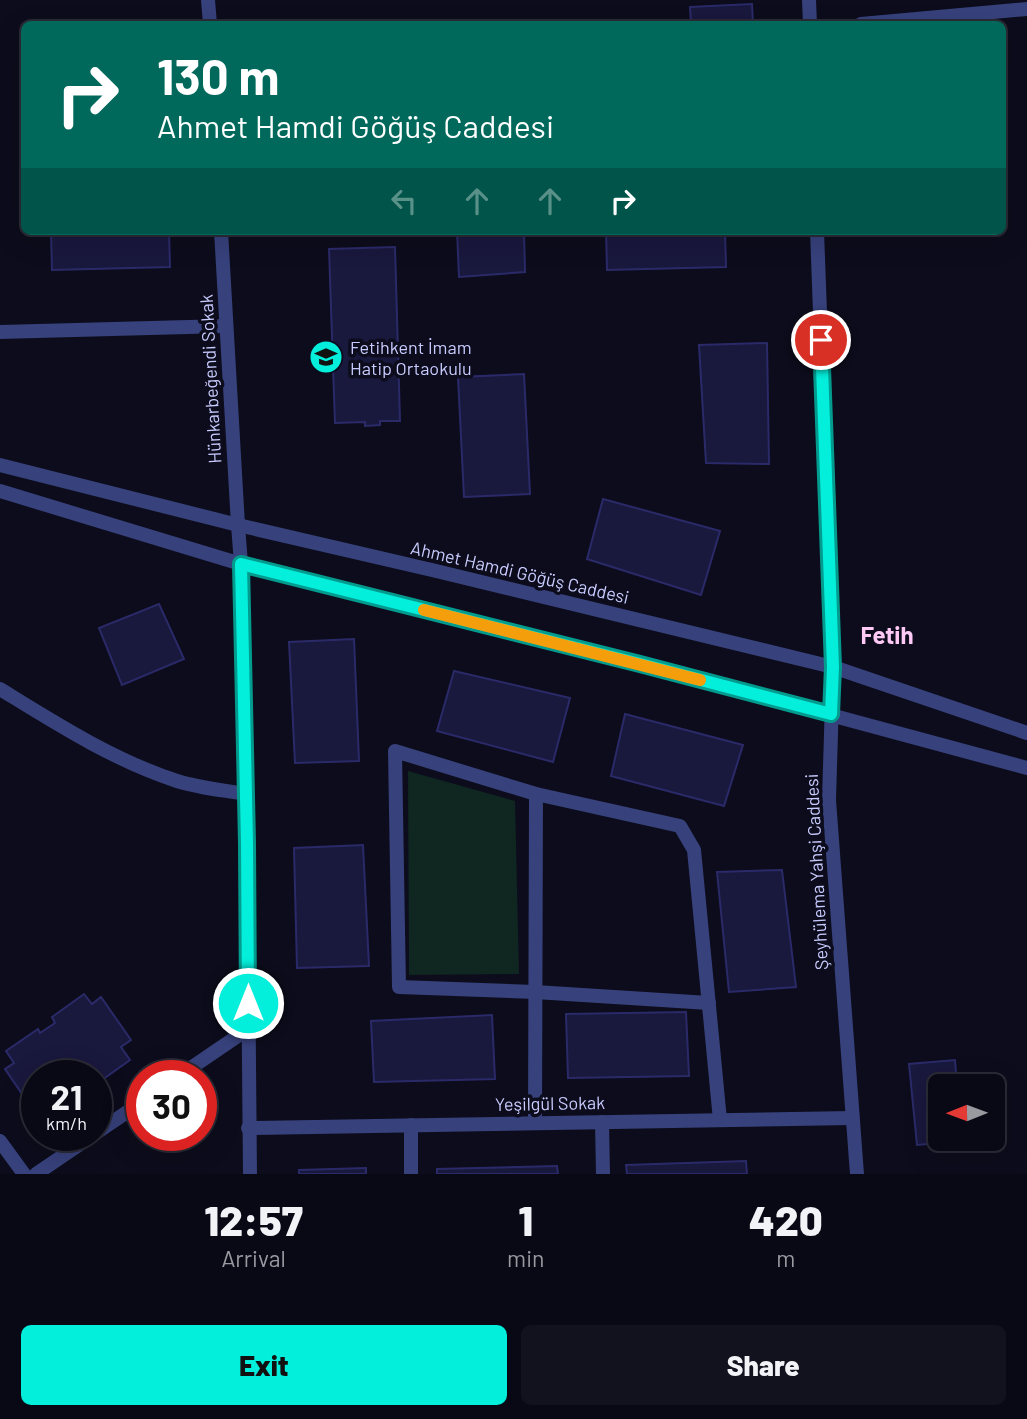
<!DOCTYPE html>
<meta charset="utf-8">
<style>
body{margin:0;font-family:Barlow,sans-serif;background:#12121e;color:#f1f3f6;height:100vh;display:flex;flex-direction:column;font-size:26px;white-space:nowrap}
*{box-sizing:border-box;margin:0}
p{font-size:23px;color:#999aa0}
.icon{flex:none;width:38px;height:38px;fill:none;stroke:currentColor;stroke-width:2;stroke-linecap:round;stroke-linejoin:round}
.map{position:relative;height:1174px;overflow:hidden}
.side{display:flex;flex-direction:column;background:#090915;flex:1}
.side>*{flex:none}
.guide{position:absolute;left:21px;top:21px;width:985px;height:214px;border-radius:10px;box-shadow:0 7px 28px #0002,0 0 0 2px #292a34;background:#00695c;color:#fff;overflow:hidden}
.needle{width:46px;rotate:269deg}
.fabs{position:absolute;left:928px;top:1074px;display:grid;gap:14px}
.fabs a{display:grid;place-items:center;width:77px;height:77px;border-radius:10px;background:#090915;box-shadow:0 7px 28px #0002,0 0 0 2px #292a34;font-size:35px}
.speed{position:absolute;left:21px;top:1060px;display:flex;gap:14px;font-size:35px;font-weight:700;text-align:center}
.speed>*{display:grid;place-content:center;width:91px;height:91px;border-radius:50%;background:#090915;box-shadow:0 7px 28px #0002,0 0 0 2px #292a34;line-height:1}
.speed small{font-size:18px;font-weight:400}
.speed .limit{border:10px solid #d22;background:#fff;color:#111}
.pin{position:absolute;display:grid;place-items:center;width:60px;height:60px;color:#fff;margin:-30px;border:4px solid #fff;border-radius:50%;box-shadow:0 2px 7px #0007}
.me{position:absolute;width:77px;margin:-38px;rotate:0deg;stroke-linejoin:round;filter:drop-shadow(0 0 5px #0008)}
.turn{display:flex;align-items:center;gap:24px;height:147px;padding:0 21px;font-size:32px}
.turn .icon{width:91px;height:91px;stroke-width:2.5}
.turn b{display:block;font-size:49px;line-height:60px}
.lanes{display:flex;align-items:center;height:66px;padding:0 21px;background:#0003;justify-content:center;gap:35px;direction:ltr}
.lanes .off{opacity:.35}
.eta{display:flex;justify-content:space-evenly;align-items:center;height:119px;text-align:center}
.eta b{font-size:42px;font-weight:800;line-height:49px}
.primary-button{display:flex;gap:14px;margin-top:auto;padding:14px 21px}
.primary-button a{flex:1;height:80px;border-radius:10px;background:#03eedb;color:#111;font-size:28px;font-weight:800;line-height:80px;text-align:center}
.primary-button a+a{background:#12121e;color:#f1f3f6}
.map>svg:first-child{display:block}
</style>
<div class="map">
<svg width="1027" height="1174" viewBox="0 0 1027 1174">
<rect width="100%" height="100%" fill="#0c0c1c"/>
<polygon fill="#0f2621" points="408,771 515,801 519,974 409,975"/>
<g fill="#19183d" stroke="#2b2a69" stroke-width="2">
<polygon points="752,4 753,24 691,24 690,7"/>
<polygon points="51,231 169,231 170,267 52,270"/>
<polygon points="457,231 524,231 525,272 459,277"/>
<polygon points="606,231 725,231 726,267 607,270"/>
<polygon points="395,247 400,421 380,421 380,425 365,426 365,422 335,423 329,249"/>
<polygon points="767,343 769,464 706,463 699,345"/>
<polygon points="524,374 530,494 464,497 458,377"/>
<polygon points="603,499 720,531 701,595 587,559"/>
<polygon points="159,604 184,659 122,685 99,628"/>
<polygon points="354,639 359,761 295,763 289,642"/>
<polygon points="454,671 570,698 553,762 437,731"/>
<polygon points="625,714 743,745 724,806 611,776"/>
<polygon points="363,845 369,966 297,968 294,848"/>
<polygon points="782,870 796,987 729,992 717,872"/>
<polygon points="84,994 92,1004 101,997 131,1040 121,1047 130,1060 102,1080 96,1073 92,1076 37,1076 37,1113 35,1113 5,1069 14,1063 6,1051 38,1029 40,1033 55,1023 52,1017"/>
<polygon points="686,1012 689,1076 568,1078 566,1014"/>
<polygon points="492,1015 495,1079 374,1082 371,1021"/>
<polygon points="955,1060 957,1087 940,1087 940,1139 962,1139 962,1141 917,1145 909,1064"/>
<polygon points="746,1161 747,1174 627,1174 626,1165"/>
<polygon points="557,1166 558,1174 437,1174 437,1169"/>
<polygon points="366,1168 366,1174 299,1174 299,1170"/>
</g>
<g fill="none" stroke-linecap="round" stroke-linejoin="round">
<g stroke="#37417b" stroke-width="14">
<polyline points="208,0 210,24"/>
<polyline points="861,24 1027,9"/>
<polyline points="221,231 238,525 241,564 247,843 250,1174"/>
<polyline points="0,332 226,326"/>
<path d="M0 689C57 724 113 760 177 781 199 788 223 790 246 794"/>
<polyline points="536,794 395,751 399,987 535,992 709,1003"/>
<polyline points="179,1076 248,1029"/>
<polyline points="602,1122 603,1174"/>
<polyline points="535,1123 536,794 680,826 694,850 720,1120"/>
<polyline points="411,1125 411,1174"/>
<polyline points="248,1128 852,1118"/>
<polyline points="96,1133 142,1102"/>
<polyline points="0,1141 24,1174"/>
<polyline points="36,1174 92,1136"/>
</g>
<g stroke="#37417b" stroke-width="14">
<polyline points="809,0 810,24"/>
<polyline points="817,231 833,667 829,800 857,1174"/>
<polyline points="0,465 238,525 432,570 833,667 1027,733"/>
<polyline points="0,491 241,564 667,671 1027,768"/>
</g>
</g>
<g fill="none" stroke-linecap="round" stroke-linejoin="round">
<defs>
<polyline id="route" points="248,1003 247,843 241,564 640,664 831,714 833,667 821,340"/>
</defs>
<use href="#route" stroke="#029b8e" stroke-width="18"/>
<use href="#route" stroke="#03eedb" stroke-width="12"/>
<polyline stroke="#f59e0b" stroke-width="12" points="424,610 700,680"/>
</g>
<defs>
<symbol id="school-disc" viewBox="-11 -11 22 22"><circle r="9.5" fill="#03eedb" stroke="#0c0c1c"/><path d="M0-5L7-2L0 1L-7-2ZM-4 1L0 2.5L4 1V4Q0 6-4 4Z" fill="#111"/></symbol>
</defs>
<g fill-rule="evenodd">
<use href="#school-disc" x="307" y="338" width="38" height="38"/>
</g>
<g text-anchor="middle" dominant-baseline="central" stroke-width="7" stroke-linejoin="round" paint-order="stroke">
<g font-size="18" fill="#c8cbfe" stroke="#0c0c1c" text-anchor="start">
<text x="350" y="347">Fetihkent İmam<tspan x="350" dy="21">Hatip Ortaokulu</tspan></text>
</g>
<g font-size="18" fill="#c8cbfe" stroke="#0c0c1c">
<text transform="translate(210 379) rotate(-93)">Hünkarbeğendi Sokak</text>
<text transform="translate(520 572) rotate(13)">Ahmet Hamdi Göğüş Caddesi</text>
<text transform="translate(816 872) rotate(-93)">Şeyhülema Yahşi Caddesi</text>
<text transform="translate(550 1103) rotate(-1)">Yeşilgül Sokak</text>
</g>
<g font-size="24" font-weight="bold" fill="#fecaf5" stroke="#0c0c1c">
<text x="887" y="634">Fetih</text>
</g>
</g>
</svg>
<div class="fabs">
<a><svg class="needle" viewBox="-14 -14 28 28"><path d="M0-13l5 13h-10z" fill="#e53935"/><path d="M0 13l5-13h-10z" fill="#999aa0"/></svg></a>
</div>
<div class="speed"><div>21<small>km/h</small></div><div class="limit">30</div></div>
<div class="pin" style="left:821px;top:340px;background:#d93025"><svg class="icon" aria-label="arrive" viewBox="0 0 24 24"><path d="M6 21V4h12l-3 4 3 4H6"/></svg></div>
<svg class="me" style="left:248px;top:1003px" viewBox="-20 -20 40 40"><circle r="17" fill="#03eedb" stroke="#fff" stroke-width="3"/><path d="M0-11L8 9 0 5-8 9z" fill="#fff"/></svg>
<div class="guide">
<div class="turn"><svg class="icon" aria-label="right" viewBox="0 0 24 24"><path d="M7 20v-9h11M14 6l5 5-5 5"/></svg><div><b>130 m</b>Ahmet Hamdi Göğüş Caddesi</div></div>
<div class="lanes"><svg class="icon off" aria-label="left" viewBox="0 0 24 24"><path d="M17 20v-9H6M10 6l-5 5 5 5"/></svg><svg class="icon off" aria-label="ahead" viewBox="0 0 24 24"><path d="M12 20V5M6 11l6-6 6 6"/></svg><svg class="icon off" aria-label="ahead" viewBox="0 0 24 24"><path d="M12 20V5M6 11l6-6 6 6"/></svg><svg class="icon" aria-label="right" viewBox="0 0 24 24"><path d="M7 20v-9h11M14 6l5 5-5 5"/></svg></div>
</div>
</div>
<section class="side">
<div class="eta">
<div><b>12:57</b><p>Arrival</p></div>
<div><b>1</b><p>min</p></div>
<div><b>420</b><p>m</p></div>
</div>
<div class="primary-button"><a>Exit</a><a>Share</a></div>
</section>
